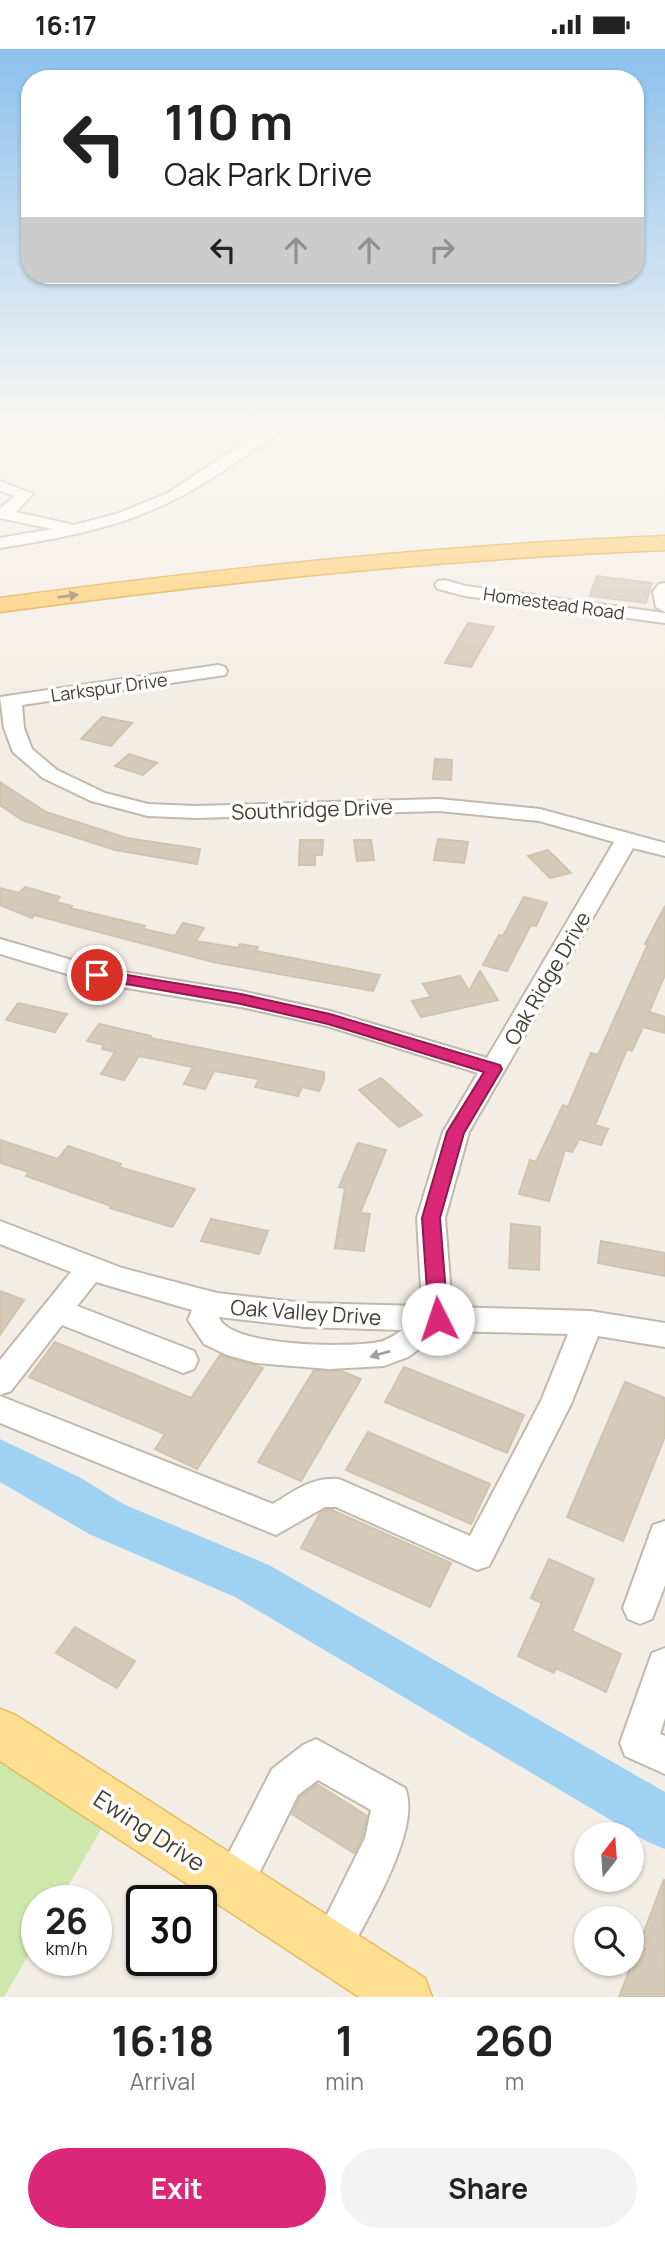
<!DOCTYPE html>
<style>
body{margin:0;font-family:Manrope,sans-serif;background:#f2f2f2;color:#222;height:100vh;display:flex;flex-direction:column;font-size:26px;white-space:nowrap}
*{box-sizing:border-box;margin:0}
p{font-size:23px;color:#767676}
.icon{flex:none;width:38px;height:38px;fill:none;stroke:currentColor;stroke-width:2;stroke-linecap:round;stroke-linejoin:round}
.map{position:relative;height:1948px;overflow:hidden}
.sheet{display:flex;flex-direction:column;background:#fff;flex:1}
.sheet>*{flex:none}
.top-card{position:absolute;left:21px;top:21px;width:623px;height:214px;border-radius:28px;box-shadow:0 2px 5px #0004;background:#fff;color:#222;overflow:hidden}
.needle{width:46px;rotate:17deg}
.tools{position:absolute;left:574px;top:1773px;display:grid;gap:14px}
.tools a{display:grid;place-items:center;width:70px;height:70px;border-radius:50%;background:#fff;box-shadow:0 2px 5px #0004;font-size:35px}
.speed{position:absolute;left:21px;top:1836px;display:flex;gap:14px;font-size:35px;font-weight:700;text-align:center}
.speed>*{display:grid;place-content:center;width:91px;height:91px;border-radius:50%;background:#fff;box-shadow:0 2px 5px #0004;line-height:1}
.speed small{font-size:18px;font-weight:400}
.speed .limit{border:4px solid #111;border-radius:10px;background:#fff;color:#111}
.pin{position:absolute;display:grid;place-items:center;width:60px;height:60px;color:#fff;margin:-30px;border:4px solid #fff;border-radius:50%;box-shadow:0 2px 7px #0007}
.me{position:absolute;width:77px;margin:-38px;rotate:356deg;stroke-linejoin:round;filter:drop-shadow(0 0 5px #0008)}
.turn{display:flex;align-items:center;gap:24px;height:147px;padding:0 28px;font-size:32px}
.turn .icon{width:91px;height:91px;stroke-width:2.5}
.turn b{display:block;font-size:49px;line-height:60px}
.lanes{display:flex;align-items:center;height:66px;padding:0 28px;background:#0003;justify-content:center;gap:35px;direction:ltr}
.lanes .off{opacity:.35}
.eta{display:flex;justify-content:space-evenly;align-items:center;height:119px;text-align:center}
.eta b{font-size:42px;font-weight:700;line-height:49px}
.action{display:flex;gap:14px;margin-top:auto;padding:14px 28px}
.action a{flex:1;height:80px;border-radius:42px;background:#db2777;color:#fff;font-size:28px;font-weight:700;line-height:80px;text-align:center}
.action a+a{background:#f2f2f2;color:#222}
.status{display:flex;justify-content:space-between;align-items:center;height:49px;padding:0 35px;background:#fff;direction:ltr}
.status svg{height:19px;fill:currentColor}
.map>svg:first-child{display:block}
</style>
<div class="status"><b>16:17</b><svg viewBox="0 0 49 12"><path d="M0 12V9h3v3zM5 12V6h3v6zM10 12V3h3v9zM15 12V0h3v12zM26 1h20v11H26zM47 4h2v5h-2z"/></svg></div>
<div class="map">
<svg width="665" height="1948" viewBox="0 0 665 1948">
<rect width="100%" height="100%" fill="#f3eee5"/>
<polygon fill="#cee8ac" points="0,1710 102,1779 60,1851 37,1852 37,1892 4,1948 0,1948"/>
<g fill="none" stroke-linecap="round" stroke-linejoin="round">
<polygon fill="#9fd1f2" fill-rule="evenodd" points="0,1390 81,1429 123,1455 269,1516 665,1743 665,1800 646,1792 235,1548 89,1485 0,1433"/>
</g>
<g fill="#d5caba" stroke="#d0c2ad" stroke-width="2">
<polygon points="597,527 652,534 646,554 590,547"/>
<polygon points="468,574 494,578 471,618 445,614"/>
<polygon points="102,668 132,674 111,697 81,690"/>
<polygon points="129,705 157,714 143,726 115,717"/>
<polygon points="435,710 452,711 451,731 433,730"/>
<polygon points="0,733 46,763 127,789 200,800 197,815 115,801 22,771 0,756"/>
<polygon points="438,790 468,793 464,814 434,811"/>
<polygon points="300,791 323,791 322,806 315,806 315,816 299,816"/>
<polygon points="354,791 371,791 374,811 357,812"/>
<polygon points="548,801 571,824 550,829 528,807"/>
<polygon points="25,838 60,848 56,853 72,857 70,859 145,877 143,880 175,887 183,874 204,879 196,892 238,899 240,895 258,898 256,902 380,926 373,942 213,913 34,866 32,869 0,856 0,839 19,844"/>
<polygon points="524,848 547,854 536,877 531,876 507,922 483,916 499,886 503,887"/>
<polygon points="665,857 665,926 649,963 665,968 665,984 643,978 632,1002 627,1000 595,1076 608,1080 601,1096 579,1090 572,1103 565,1101 549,1152 519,1145 530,1111 536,1113 563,1056 568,1058 591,1004 598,1006 648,895 645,895"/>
<polygon points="480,922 498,951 421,968 412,952 431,948 423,935 460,927 469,942"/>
<polygon points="18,954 67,965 55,983 6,971"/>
<polygon points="99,975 151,987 150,989 324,1023 324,1031 319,1042 302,1038 298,1047 255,1038 259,1030 214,1022 205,1040 184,1035 193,1018 139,1007 124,1031 101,1025 115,1003 102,1000 104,996 87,992"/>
<polygon points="381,1029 422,1066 399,1078 359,1041"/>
<polygon points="0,1091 58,1110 68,1097 121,1115 119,1118 195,1140 172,1178 110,1159 111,1157 26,1127 29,1123 0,1114"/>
<polygon points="358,1094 386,1101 360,1164 370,1165 364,1202 335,1199 345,1139 339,1138"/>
<polygon points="211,1170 268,1182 259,1205 201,1192"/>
<polygon points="511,1175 540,1178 539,1221 509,1219"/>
<polygon points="601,1192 665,1204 665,1227 598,1214"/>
<polygon points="0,1242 24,1251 0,1286"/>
<polygon points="55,1293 191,1349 220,1306 263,1319 197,1420 155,1400 165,1385 29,1328"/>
<polygon points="404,1318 524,1366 507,1404 385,1353"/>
<polygon points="314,1321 341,1322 361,1330 301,1432 258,1413"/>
<polygon points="625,1333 665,1349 665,1387 623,1492 567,1468"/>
<polygon points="368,1383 490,1435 471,1475 346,1421"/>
<polygon points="326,1461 332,1461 451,1514 430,1558 301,1499 320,1464"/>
<polygon points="549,1510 594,1530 572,1582 621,1605 606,1643 556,1619 554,1624 518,1607 542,1554 531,1549"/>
<polygon points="75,1578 135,1612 117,1639 56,1604"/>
<polygon points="317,1735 367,1767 362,1788 354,1804 292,1765 300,1748"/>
<polygon points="664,1830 665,1948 619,1948 632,1914"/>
</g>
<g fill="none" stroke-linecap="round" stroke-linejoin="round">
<defs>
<g id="minor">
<path d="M267 378H283C272 391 254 400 240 410 157 470 99 483 0 499V489L52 480 0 469V459L15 447 0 442V432L33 445 16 463 74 476 116 465 168 444Z"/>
<polygon points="444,531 466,537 665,564 665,574 465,547 438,540 435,536 438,532"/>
<polygon points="665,534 665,563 656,558 653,543 659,535"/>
<path d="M218 616 225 618 227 622 225 626 22 656 24 679 32 700 57 721 105 744 148 755 196 757 439 750 540 760 665 794V807L633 799 469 1083 445 1169 452 1258 590 1262 665 1274V1298L598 1287 571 1355 489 1517 477 1521 336 1458H325L276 1486 0 1374V1347L273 1455C296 1441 312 1428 339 1430L470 1487 541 1352 568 1285 444 1282 408 1308 384 1317 329 1320 256 1314 227 1306 204 1295 188 1271 192 1261 96 1233 77 1257 194 1302 198 1311 194 1320 183 1324 62 1276 11 1342 0 1346V1311L71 1223 0 1195V1172L122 1219 217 1244 305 1254 422 1257 417 1169 443 1083 478 1024 327 977 241 958 97 934 0 905V890L99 919 241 942 330 962 487 1009 614 793 539 772 439 762 196 769 148 767 91 752 43 729 13 703 4 679 0 648ZM219 1268 305 1278 402 1281C395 1286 387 1292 378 1293 350 1299 228 1298 219 1268Z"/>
<polygon points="665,1472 665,1536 652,1570 640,1575 628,1570 623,1559 653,1476"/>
<polygon points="665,1599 665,1669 660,1685 665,1687 665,1725 625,1707 620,1694 652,1604"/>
<path d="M316 1690 405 1739C423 1781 364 1874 344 1914L330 1920 316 1914 310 1900 365 1789 371 1761 318 1731 298 1746 247 1849 233 1855 219 1849 213 1835 272 1720 303 1696Z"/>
</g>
<polygon id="major" points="0,1660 17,1667 425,1929 432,1948 359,1948 0,1712"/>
<path id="highway" d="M665 487V501C442 510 221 533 0 563V549C221 519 442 496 665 487Z"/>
</defs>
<use href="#minor" stroke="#c1b9aa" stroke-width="4"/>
<use href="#major" stroke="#e6bc60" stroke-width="3"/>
<use href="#highway" stroke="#e19e31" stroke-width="3"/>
<use href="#minor" fill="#fff" fill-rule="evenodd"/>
<use href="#major" fill="#ffdf92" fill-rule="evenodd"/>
<use href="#highway" fill="#ffca64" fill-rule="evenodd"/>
</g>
<defs><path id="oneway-solid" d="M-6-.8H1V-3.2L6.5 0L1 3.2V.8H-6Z" transform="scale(1.75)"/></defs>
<use fill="#8f7747" href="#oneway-solid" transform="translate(68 547) rotate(-8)"/>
<use fill="#a29f9a" href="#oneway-solid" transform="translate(380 1305) rotate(164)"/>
<linearGradient id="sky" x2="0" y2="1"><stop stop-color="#8bc0ec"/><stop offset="0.58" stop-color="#faf7f3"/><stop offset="1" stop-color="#faf7f3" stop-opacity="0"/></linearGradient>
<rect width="665" height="651" fill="url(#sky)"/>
<polygon fill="#db2777" stroke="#8e194d" stroke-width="2" points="97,921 241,945 330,965 500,1016 502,1020 464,1084 440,1169 448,1270 445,1276 431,1276 429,1270 422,1169 447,1083 484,1023 328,975 241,955 91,929 91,922"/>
<g text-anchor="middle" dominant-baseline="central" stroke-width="7" stroke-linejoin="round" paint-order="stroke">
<g font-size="18" fill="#453f34" stroke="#fff">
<text transform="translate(554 554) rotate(8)">Homestead Road</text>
<text transform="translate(109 638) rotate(-8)">Larkspur Drive</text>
</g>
<g font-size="21" fill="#453f34" stroke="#fff">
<text transform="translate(312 760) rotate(-2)">Southridge Drive</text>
<text transform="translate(547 929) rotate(-60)">Oak Ridge Drive</text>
<text transform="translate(306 1263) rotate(4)">Oak Valley Drive</text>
</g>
<g font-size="24" fill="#453f34" stroke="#fff">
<text transform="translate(150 1781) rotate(33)">Ewing Drive</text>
</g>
</g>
</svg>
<div class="tools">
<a><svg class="needle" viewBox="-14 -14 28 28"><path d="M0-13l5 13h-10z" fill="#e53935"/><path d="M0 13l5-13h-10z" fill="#767676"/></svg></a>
<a><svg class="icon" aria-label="search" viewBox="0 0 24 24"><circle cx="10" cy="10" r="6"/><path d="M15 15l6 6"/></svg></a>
</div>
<div class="speed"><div>26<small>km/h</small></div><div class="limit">30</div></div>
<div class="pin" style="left:97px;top:926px;background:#d93025"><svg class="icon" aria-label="arrive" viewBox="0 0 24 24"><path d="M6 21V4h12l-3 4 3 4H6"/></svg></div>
<svg class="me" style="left:438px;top:1270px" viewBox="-20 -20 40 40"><circle r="19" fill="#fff"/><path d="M0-13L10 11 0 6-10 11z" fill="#db2777"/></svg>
<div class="top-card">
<div class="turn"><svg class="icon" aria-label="left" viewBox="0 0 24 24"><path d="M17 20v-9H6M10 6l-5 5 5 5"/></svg><div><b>110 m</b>Oak Park Drive</div></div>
<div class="lanes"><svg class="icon" aria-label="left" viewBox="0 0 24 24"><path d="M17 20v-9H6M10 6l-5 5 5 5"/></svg><svg class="icon off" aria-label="ahead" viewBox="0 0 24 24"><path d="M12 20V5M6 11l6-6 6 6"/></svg><svg class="icon off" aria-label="ahead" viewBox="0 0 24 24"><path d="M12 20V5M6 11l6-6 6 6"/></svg><svg class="icon off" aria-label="right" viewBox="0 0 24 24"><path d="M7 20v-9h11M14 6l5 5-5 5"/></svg></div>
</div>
</div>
<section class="sheet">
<div class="eta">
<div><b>16:18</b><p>Arrival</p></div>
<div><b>1</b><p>min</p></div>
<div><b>260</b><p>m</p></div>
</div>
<div class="action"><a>Exit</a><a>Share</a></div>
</section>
